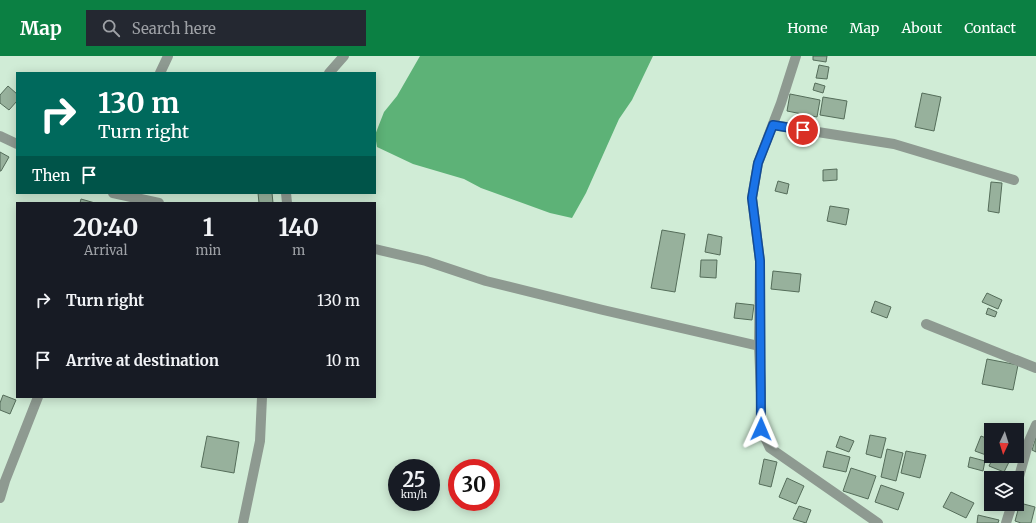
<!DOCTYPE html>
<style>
body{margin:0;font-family:Merriweather,serif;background:#242831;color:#f1f3f6;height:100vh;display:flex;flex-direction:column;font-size:15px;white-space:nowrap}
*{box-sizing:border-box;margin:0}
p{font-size:13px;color:#9ea1a6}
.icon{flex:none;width:22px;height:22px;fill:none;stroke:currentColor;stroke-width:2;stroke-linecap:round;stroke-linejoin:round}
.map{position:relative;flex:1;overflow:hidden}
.side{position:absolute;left:16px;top:146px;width:360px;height:196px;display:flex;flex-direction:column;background:#171b24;border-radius:0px;box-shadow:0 2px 10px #0003}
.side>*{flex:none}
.banner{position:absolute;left:16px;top:16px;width:360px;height:122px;border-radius:0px;box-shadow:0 2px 10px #0003;background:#00695c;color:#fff;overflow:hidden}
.needle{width:26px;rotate:184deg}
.fabs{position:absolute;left:984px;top:367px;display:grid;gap:8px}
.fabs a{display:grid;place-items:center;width:40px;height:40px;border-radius:0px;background:#171b24;box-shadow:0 2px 10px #0003;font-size:20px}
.speed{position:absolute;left:388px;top:403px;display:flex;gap:8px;font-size:20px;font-weight:700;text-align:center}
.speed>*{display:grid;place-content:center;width:52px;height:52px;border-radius:50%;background:#171b24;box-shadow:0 2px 10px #0003;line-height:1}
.speed small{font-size:10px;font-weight:400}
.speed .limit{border:6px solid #d22;background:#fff;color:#111}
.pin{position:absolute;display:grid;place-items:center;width:34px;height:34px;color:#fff;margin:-17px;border:2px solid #fff;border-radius:50%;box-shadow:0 1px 4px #0007}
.me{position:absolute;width:44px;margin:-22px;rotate:1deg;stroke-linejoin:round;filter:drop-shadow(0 0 3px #0008)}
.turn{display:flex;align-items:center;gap:14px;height:84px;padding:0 16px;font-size:18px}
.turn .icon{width:52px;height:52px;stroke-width:2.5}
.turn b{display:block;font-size:28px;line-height:34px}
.then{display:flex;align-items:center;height:38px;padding:0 16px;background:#0003;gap:8px;font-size:15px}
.eta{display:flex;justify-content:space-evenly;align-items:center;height:68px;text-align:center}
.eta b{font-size:24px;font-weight:700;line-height:28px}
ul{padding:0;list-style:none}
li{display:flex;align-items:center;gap:12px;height:60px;padding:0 16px}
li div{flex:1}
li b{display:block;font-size:15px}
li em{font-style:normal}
header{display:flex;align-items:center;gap:24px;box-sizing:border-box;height:56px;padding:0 20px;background:#0b8043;color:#fff}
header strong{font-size:19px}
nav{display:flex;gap:22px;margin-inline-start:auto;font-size:14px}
.search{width:280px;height:36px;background:#242831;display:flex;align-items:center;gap:10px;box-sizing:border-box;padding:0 14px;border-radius:0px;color:#9ea1a6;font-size:15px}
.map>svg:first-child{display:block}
</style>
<header>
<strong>Map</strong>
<div class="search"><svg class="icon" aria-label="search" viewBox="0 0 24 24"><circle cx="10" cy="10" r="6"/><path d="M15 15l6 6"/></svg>Search here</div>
<nav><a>Home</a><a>Map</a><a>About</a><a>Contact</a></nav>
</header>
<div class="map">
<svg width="1036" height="467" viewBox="0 0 1036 467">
<rect width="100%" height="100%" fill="#d0ecd6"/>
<polygon fill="#5db277" points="420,0 653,0 632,44 619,63 586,137 572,162 550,157 481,132 464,123 413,108 377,91 375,79 384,56 397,40"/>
<g fill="#97b19c" stroke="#556d5a">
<polygon points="813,0 827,0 826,6 813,4"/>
<polygon points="819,9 829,11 827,23 816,22"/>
<polygon points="815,27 825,30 823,37 813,34"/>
<polygon points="8,30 17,38 17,45 9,54 0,47 0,39"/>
<polygon points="922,37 941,41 934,75 915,71"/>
<polygon points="790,38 820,44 817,61 787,55"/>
<polygon points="823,41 847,45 844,63 820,59"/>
<polygon points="0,96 9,101 1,115 0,115"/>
<polygon points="837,113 837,124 823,125 823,114"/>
<polygon points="778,125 789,128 787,138 775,135"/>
<polygon points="991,126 1002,127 999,157 988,155"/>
<polygon points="258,137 272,137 273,147 259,147"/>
<polygon points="81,143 95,147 80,147"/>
<polygon points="830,150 849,153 846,169 827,165"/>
<polygon points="662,174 685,178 675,236 651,232"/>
<polygon points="708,178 722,181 720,199 705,196"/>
<polygon points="701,204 717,204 716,222 700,221"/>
<polygon points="773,215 801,218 799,236 771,233"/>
<polygon points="987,237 1002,244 998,253 982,246"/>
<polygon points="875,245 891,251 887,262 871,256"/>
<polygon points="736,247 754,249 752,264 734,262"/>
<polygon points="988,252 997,256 995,261 986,258"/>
<polygon points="987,303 1018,309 1013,334 982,328"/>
<polygon points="3,339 16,344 10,358 0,354 0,347"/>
<polygon points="870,379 886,382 881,402 866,398"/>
<polygon points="207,380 239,386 234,417 201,411"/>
<polygon points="840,380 854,385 849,396 836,391"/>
<polygon points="981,380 991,384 986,399 975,395"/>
<polygon points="1036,381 1036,396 1032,394"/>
<polygon points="887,393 903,397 896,425 881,421"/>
<polygon points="827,395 850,401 846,416 823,411"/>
<polygon points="906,395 926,399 920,422 901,417"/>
<polygon points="994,400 1001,400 1010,404 1004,416 989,410"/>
<polygon points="970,401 985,405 983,415 968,411"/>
<polygon points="764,403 777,406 771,431 759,428"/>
<polygon points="851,412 876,420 868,443 843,435"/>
<polygon points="787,422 804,430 796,448 779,441"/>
<polygon points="991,424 991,444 985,442"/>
<polygon points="881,429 904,437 898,454 875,446"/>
<polygon points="951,436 974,447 966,462 943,451"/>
<polygon points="1020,447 1035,451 1031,467 1021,467 1015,465"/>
<polygon points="799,450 811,454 806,467 793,463"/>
<polygon points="978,459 999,464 998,467 977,467"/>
</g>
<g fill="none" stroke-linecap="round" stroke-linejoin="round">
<g stroke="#8e9a91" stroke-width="10">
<polyline points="160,17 168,0"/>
<polyline points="329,17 344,0"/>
<polyline points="773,69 894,88 1014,124"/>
<polyline points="0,80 17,88"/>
<polyline points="113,137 159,147"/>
<polyline points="286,137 287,147"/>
<polyline points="375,193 426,205 486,225 603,254 759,290 761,337 761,373 770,392 878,467"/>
<polyline points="926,268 1036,312"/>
<polyline points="759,290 760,205 752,142 758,107 781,47 796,0"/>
<polyline points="1017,428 1029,385 1036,369"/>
<polyline points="0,442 5,425 38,341"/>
<polyline points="243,467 260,385 262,341"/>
<polyline points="1006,467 1012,448"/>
</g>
</g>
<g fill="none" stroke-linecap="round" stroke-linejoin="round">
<defs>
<polyline id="route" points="761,373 760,205 752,142 758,107 773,69 803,74"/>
</defs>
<use href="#route" stroke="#114b97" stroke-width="10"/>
<use href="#route" stroke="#1a73e8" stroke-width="7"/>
</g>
</svg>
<div class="fabs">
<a><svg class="needle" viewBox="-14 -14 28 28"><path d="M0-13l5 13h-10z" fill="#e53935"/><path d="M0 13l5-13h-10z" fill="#9ea1a6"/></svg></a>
<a><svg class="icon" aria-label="layers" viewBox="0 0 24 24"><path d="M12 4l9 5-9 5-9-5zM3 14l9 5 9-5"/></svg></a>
</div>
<div class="speed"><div>25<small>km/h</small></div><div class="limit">30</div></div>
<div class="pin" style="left:803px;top:74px;background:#d93025"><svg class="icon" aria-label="arrive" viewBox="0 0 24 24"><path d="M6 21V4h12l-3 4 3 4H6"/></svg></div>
<svg class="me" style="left:761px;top:373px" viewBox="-20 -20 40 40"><path d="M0-17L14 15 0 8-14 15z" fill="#1a73e8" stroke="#fff" stroke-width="4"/></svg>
<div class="banner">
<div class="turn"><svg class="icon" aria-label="right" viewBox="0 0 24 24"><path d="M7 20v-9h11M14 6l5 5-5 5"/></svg><div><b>130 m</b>Turn right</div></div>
<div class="then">Then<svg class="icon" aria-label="arrive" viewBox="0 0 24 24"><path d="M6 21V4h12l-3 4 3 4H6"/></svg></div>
</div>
<section class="side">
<div class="eta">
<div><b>20:40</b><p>Arrival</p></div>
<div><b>1</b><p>min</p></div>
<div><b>140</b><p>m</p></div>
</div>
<ul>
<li><svg class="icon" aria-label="right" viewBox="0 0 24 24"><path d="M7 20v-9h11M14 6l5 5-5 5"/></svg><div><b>Turn right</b></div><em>130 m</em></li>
<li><svg class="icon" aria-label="arrive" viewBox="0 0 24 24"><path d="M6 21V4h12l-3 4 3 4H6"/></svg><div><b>Arrive at destination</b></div><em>10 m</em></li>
</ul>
</section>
</div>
